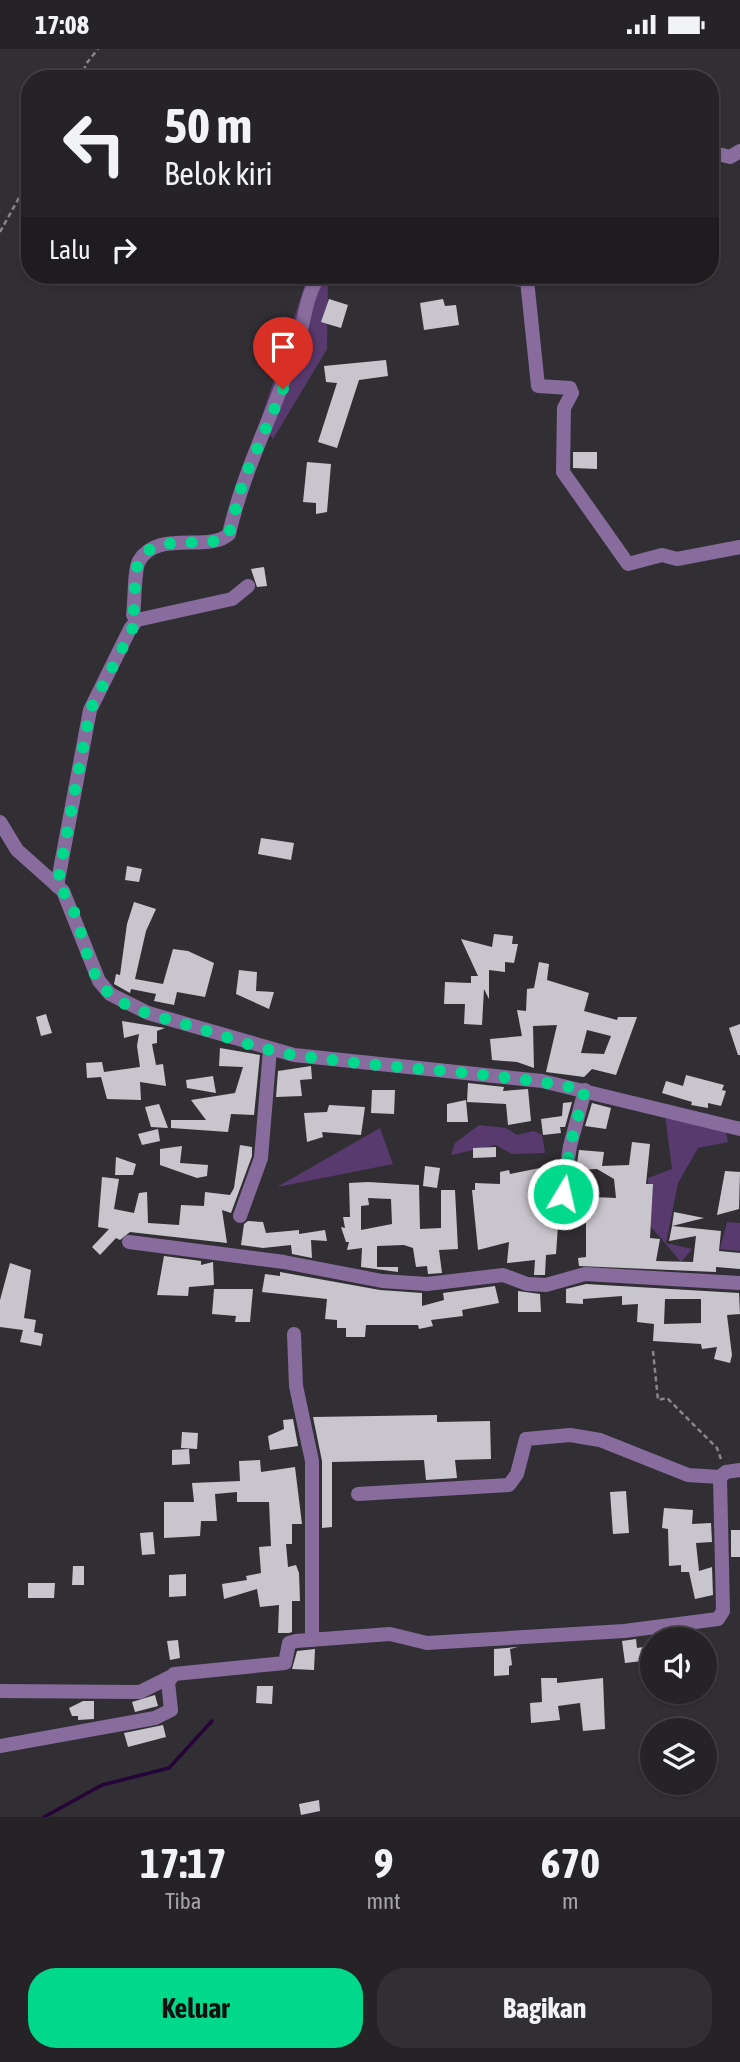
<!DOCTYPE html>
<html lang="id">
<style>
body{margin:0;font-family:"Asap Condensed",sans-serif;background:#322f33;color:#f1f3f6;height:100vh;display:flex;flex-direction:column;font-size:26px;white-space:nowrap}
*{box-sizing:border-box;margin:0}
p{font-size:23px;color:#a4a4a7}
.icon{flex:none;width:38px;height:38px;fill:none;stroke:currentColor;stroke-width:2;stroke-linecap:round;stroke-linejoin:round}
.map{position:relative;height:1768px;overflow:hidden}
.drawer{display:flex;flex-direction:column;background:#262327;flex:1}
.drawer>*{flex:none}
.banner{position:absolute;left:21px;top:21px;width:698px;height:214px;border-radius:28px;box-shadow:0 2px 5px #0004,0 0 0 2px #424044;background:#262327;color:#f1f3f6;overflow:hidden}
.controls{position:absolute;left:640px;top:1578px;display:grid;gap:14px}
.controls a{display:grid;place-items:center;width:77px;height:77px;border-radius:50%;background:#262327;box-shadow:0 2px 5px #0004,0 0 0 2px #424044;font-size:35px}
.pin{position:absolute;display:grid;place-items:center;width:60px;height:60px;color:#fff;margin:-72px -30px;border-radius:50% 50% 50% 0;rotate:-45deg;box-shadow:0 0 7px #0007}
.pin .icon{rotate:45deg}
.me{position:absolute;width:77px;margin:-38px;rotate:9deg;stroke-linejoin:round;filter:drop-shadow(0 0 5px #0008)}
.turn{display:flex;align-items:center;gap:24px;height:147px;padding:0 28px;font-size:32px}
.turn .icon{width:91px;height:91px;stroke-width:2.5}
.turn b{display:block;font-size:49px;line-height:60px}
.then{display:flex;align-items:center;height:66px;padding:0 28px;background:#0003;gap:14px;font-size:26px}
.eta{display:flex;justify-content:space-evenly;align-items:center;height:119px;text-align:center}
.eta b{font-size:42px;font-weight:700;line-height:49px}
.action{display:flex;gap:14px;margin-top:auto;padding:14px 28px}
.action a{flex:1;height:80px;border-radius:28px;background:#00d98c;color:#111;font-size:28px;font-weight:700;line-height:80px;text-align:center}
.action a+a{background:#322f33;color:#f1f3f6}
.status{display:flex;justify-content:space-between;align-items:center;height:49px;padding:0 35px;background:#262327;direction:ltr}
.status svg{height:19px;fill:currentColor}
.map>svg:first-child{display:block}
</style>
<div class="status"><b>17:08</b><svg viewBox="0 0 49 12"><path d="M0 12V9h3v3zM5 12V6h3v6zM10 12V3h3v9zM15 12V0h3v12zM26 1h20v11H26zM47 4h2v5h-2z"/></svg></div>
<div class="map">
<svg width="740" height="1768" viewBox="0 0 740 1768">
<rect width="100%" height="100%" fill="#322f34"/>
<g fill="#583a6f">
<polygon points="308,226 328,229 327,300 273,390 260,373"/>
<polygon points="665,1065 725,1078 728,1093 698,1099 678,1134 666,1194 692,1200 681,1213 647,1173 648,1129 672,1120"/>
<polygon points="479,1076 506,1079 517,1086 534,1082 542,1086 545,1104 512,1105 496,1096 451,1106 455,1094"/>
<polygon points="380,1079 393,1115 277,1138"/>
<polygon points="727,1173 740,1174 740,1202 720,1200"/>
</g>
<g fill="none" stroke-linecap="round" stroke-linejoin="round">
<polyline stroke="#250438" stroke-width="3.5" points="44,1768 102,1736 169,1719 212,1672"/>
</g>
<g fill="#c9c5cd" fill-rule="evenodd">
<polygon points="329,250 348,256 341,279 321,273"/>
<polygon points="443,250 445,257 456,256 459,276 424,281 420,254"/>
<polygon points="386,311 388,327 359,331 337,399 318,393 337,334 326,333 324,317"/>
<polygon points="573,403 597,403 597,420 573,419"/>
<polygon points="307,413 331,415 327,463 316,465 316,454 303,453"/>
<polygon points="264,518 267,537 257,538 251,520"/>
<polygon points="261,789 294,794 291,811 258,805"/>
<polygon points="127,817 142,820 139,833 125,831"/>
<polygon points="134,853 156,860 146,882 135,930 163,935 173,900 188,902 214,914 205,948 177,943 174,956 154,952 156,945 131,940 130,944 114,935 116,925 120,926 127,875"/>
<polygon points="494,885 513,887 512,895 518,895 514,914 505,913 505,923 489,921 489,950 484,940 482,976 464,975 465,955 444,955 445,933 471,934 471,927 478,927 461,890 492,898"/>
<path d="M539 913 549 915 547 931 589 944 584 962 617 971 618 968H637L616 1026 592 1020 584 1028 546 1023 557 976 533 977 534 1019 517 1013 492 1011 490 990 522 987 517 961 526 962 527 940 534 939ZM587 981 611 987 604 1005 581 1004Z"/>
<polygon points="239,921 257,923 256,942 274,943 269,960 236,945"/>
<polygon points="46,965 52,984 41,987 36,968"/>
<polygon points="122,972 165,979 157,982 157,994 152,995 156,1016 163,1015 166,1037 140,1033 141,1051 107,1050 101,1028 87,1029 86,1014 102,1013 104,1023 140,1018 137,997 139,985 124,989"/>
<polygon points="740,975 740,1006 738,1006 729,979"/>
<polygon points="220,999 260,1006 254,1066 231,1065 228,1083 171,1079 171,1071 206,1071 191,1051 235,1044 243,1018 219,1017"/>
<polygon points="311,1017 312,1030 300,1031 302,1047 276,1048 278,1022"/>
<polygon points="686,1026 724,1036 722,1041 726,1042 721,1057 708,1054 708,1059 691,1056 692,1053 662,1044 666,1032 683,1037"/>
<polygon points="213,1027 216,1044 187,1039 186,1031"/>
<polygon points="468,1034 504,1038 503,1042 528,1040 531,1072 508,1076 506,1055 467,1053"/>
<polygon points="372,1041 395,1041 394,1065 371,1064"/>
<polygon points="466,1051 468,1073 447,1073 447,1055"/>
<polygon points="572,1053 565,1078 560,1078 561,1084 543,1086 541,1070 562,1067 563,1054"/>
<polygon points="592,1054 611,1059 606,1080 585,1077"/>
<polygon points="159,1055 168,1079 151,1078 145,1058"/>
<polygon points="329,1056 365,1058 361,1086 322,1083 323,1088 307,1093 304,1064 327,1063"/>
<polygon points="158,1080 160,1092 142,1096 138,1085"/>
<polygon points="632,1093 650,1095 646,1135 653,1135 650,1189 660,1190 656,1212 693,1213 696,1187 669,1192 672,1177 721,1182 719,1202 740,1204 740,1220 716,1218 716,1223 579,1217 578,1209 586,1208 586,1174 558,1176 556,1205 546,1206 545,1226 534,1226 535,1211 507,1214 509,1193 478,1201 472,1141 475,1141 475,1134 500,1135 500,1123 509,1121 510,1125 550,1117 549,1146 554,1146 558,1153 567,1154 572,1147 616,1149 614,1130 597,1120 576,1121 579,1101 604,1103 602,1117 629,1116"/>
<polygon points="240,1096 252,1098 252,1107 231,1164 222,1161 227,1194 130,1183 120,1191 116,1189 100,1206 92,1198 109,1180 98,1178 102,1128 119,1130 114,1160 134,1164 139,1144 147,1143 148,1174 179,1176 181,1156 204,1157 205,1143 230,1146 234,1139"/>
<polygon points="182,1097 180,1114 208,1116 207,1127 197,1129 160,1116 160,1100"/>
<polygon points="496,1098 496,1108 473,1109 473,1099"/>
<polygon points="116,1108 136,1115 133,1126 115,1126"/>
<polygon points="425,1117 440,1119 437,1139 423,1137"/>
<polygon points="725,1122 740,1123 739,1160 717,1166"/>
<path d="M368 1133 419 1136 420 1180 441 1179V1141H455L458 1200 439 1201 442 1224 428 1225 427 1217 416 1218 413 1199 404 1196 377 1197V1218H398V1223L361 1218 362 1199 347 1201 349 1193H346L341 1178 345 1179 343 1168H350L349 1134ZM368 1149 391 1150 392 1175 361 1181V1157L369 1156Z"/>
<polygon points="674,1163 704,1169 672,1177"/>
<polygon points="248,1172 263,1173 266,1184 299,1181 299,1185 325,1181 327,1192 311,1191 312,1209 292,1205 291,1196 263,1199 241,1196 244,1175"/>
<polygon points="164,1207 201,1212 201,1216 213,1213 214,1236 189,1238 188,1247 157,1246"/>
<polygon points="10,1214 31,1221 24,1269 36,1271 34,1283 43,1285 41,1297 20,1293 23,1281 0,1278 0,1251"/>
<polygon points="280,1223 380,1241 422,1244 422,1257 444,1251 443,1244 495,1237 499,1254 462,1261 463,1267 431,1271 433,1277 419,1280 418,1276 366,1276 365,1288 346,1288 346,1279 337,1279 337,1271 325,1270 327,1250 262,1243 265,1225 280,1227"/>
<path d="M586 1235 739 1244 740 1265 727 1266 732 1306 730 1314 714 1310 717 1298 702 1300 701 1295 653 1292 654 1275 637 1273 638 1255 622 1256V1247L583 1250V1255L566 1254V1240ZM665 1250H701V1274L664 1275Z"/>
<polygon points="214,1240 253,1240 250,1273 235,1273 236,1267 212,1265"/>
<polygon points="518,1242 540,1245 541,1263 518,1263"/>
<polygon points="437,1366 437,1373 490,1372 491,1410 455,1411 457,1429 426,1431 424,1411 332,1413 332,1478 322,1479 322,1412 313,1368"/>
<polygon points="293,1370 298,1397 270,1401 268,1387 284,1380 283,1371"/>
<polygon points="182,1383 198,1384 197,1400 181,1399"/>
<polygon points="189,1400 190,1415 172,1416 172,1401"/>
<polygon points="260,1411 261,1423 295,1418 302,1475 292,1475 292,1495 286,1495 288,1518 296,1516 299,1524 300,1552 292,1552 292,1583 289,1584 278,1584 279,1556 260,1558 257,1540 224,1550 222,1535 247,1531 246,1527 261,1524 259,1498 271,1497 269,1453 237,1453 237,1443 215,1445 217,1472 201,1472 200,1487 164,1489 164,1453 194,1453 192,1434 240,1432 239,1412"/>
<polygon points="626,1442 629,1484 613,1485 610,1443"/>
<polygon points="664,1459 693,1461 692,1475 711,1474 712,1493 696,1494 699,1522 712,1518 713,1546 695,1550 689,1523 681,1523 681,1516 669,1517 668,1480 662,1479"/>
<rect x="731" y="1481" width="9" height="27"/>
<polygon points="153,1483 155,1505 142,1506 140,1484"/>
<polygon points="73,1517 84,1517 84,1536 72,1536"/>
<polygon points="186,1525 186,1547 169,1548 169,1526"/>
<polygon points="28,1534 55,1534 54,1549 28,1549"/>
<polygon points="636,1590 637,1599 650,1597 651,1611 625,1614 622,1592"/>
<polygon points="178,1591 180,1609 170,1611 167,1592"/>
<polygon points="518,1598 510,1600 512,1616 509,1617 509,1626 494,1627 494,1600"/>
<polygon points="315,1600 314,1621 292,1620 297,1602"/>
<polygon points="541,1629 557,1629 557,1634 603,1629 605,1680 583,1682 580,1654 558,1657 560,1671 531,1674 530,1654 542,1653"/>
<polygon points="257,1637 273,1637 272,1655 256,1654"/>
<polygon points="155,1646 158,1657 135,1663 132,1653"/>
<polygon points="83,1652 94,1652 94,1670 78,1671 78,1667 72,1667 69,1659"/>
<polygon points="163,1676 166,1688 128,1698 124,1684"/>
<polygon points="319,1751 320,1762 301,1766 299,1755"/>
</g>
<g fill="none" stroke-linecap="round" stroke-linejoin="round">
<g stroke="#89868b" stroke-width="2.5" stroke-dasharray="5 3.5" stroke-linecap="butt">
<polyline points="81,30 86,15 98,0"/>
<polyline points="0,183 30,129"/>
<polyline points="653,1302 658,1351 667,1349 717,1399 721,1410"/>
</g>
<g stroke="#886c9e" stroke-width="14">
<polyline points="710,103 730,108 740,102"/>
<polyline points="498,229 527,231 538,337 570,339 572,344 564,359 563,423 628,515 662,506 677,510 740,498"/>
<path d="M137 571 133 566C135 553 134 521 139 512 157 480 209 504 229 485 245 414 281 351 301 281 305 265 309 237 321 226"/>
<polyline points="0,773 17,801 63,842 99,932 110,945 148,964 294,1006 542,1032 740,1080"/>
<polyline points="57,837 90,661 130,580 137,571 232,550 248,537"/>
<polyline points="563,1145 570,1097 585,1041"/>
<polyline points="240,1167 261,1109 270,1000"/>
<polyline points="129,1193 284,1213 382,1232 427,1235 503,1226 527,1235 546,1236 585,1225 740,1234"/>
<polyline points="294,1285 296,1337 312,1412 312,1591"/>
<polyline points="358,1445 509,1436 517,1425 526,1390 570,1386 600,1391 688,1426 720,1428"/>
<polyline points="0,1642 140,1643 170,1628"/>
<polyline points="0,1697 155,1669 171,1661 168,1633 174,1625 285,1614 289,1594 296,1592 390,1585 427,1594 624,1582 718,1570 723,1562 720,1428 726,1423 740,1421"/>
</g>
</g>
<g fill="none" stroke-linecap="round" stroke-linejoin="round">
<path stroke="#00d98c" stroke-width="12" stroke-dasharray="0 21.6" d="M283 340 243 432 229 485C210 504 157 480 139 512 133 525 136 551 133 566L137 571 90 661 57 837C85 859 79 919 110 945 130 962 163 969 188 976 223 986 259 1001 295 1006 392 1021 489 1021 585 1041L570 1097 563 1145"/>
</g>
</svg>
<div class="controls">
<a><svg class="icon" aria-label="sound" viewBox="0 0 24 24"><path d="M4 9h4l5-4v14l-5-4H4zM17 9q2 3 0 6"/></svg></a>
<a><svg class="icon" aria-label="layers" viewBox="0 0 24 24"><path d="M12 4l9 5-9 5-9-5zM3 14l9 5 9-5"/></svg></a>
</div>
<div class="pin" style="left:283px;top:340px;background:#d93025"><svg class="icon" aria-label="arrive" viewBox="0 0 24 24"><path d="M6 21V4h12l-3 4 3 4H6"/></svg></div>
<svg class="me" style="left:563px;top:1145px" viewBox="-20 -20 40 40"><circle r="17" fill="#00d98c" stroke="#fff" stroke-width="3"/><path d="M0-11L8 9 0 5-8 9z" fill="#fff"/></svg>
<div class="banner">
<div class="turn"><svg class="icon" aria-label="left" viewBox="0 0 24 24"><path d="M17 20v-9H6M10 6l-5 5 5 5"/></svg><div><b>50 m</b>Belok kiri</div></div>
<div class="then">Lalu<svg class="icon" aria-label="right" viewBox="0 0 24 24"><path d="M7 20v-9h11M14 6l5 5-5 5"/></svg></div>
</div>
</div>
<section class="drawer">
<div class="eta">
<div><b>17:17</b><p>Tiba</p></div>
<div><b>9</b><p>mnt</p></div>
<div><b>670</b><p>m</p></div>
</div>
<div class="action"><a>Keluar</a><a>Bagikan</a></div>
</section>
